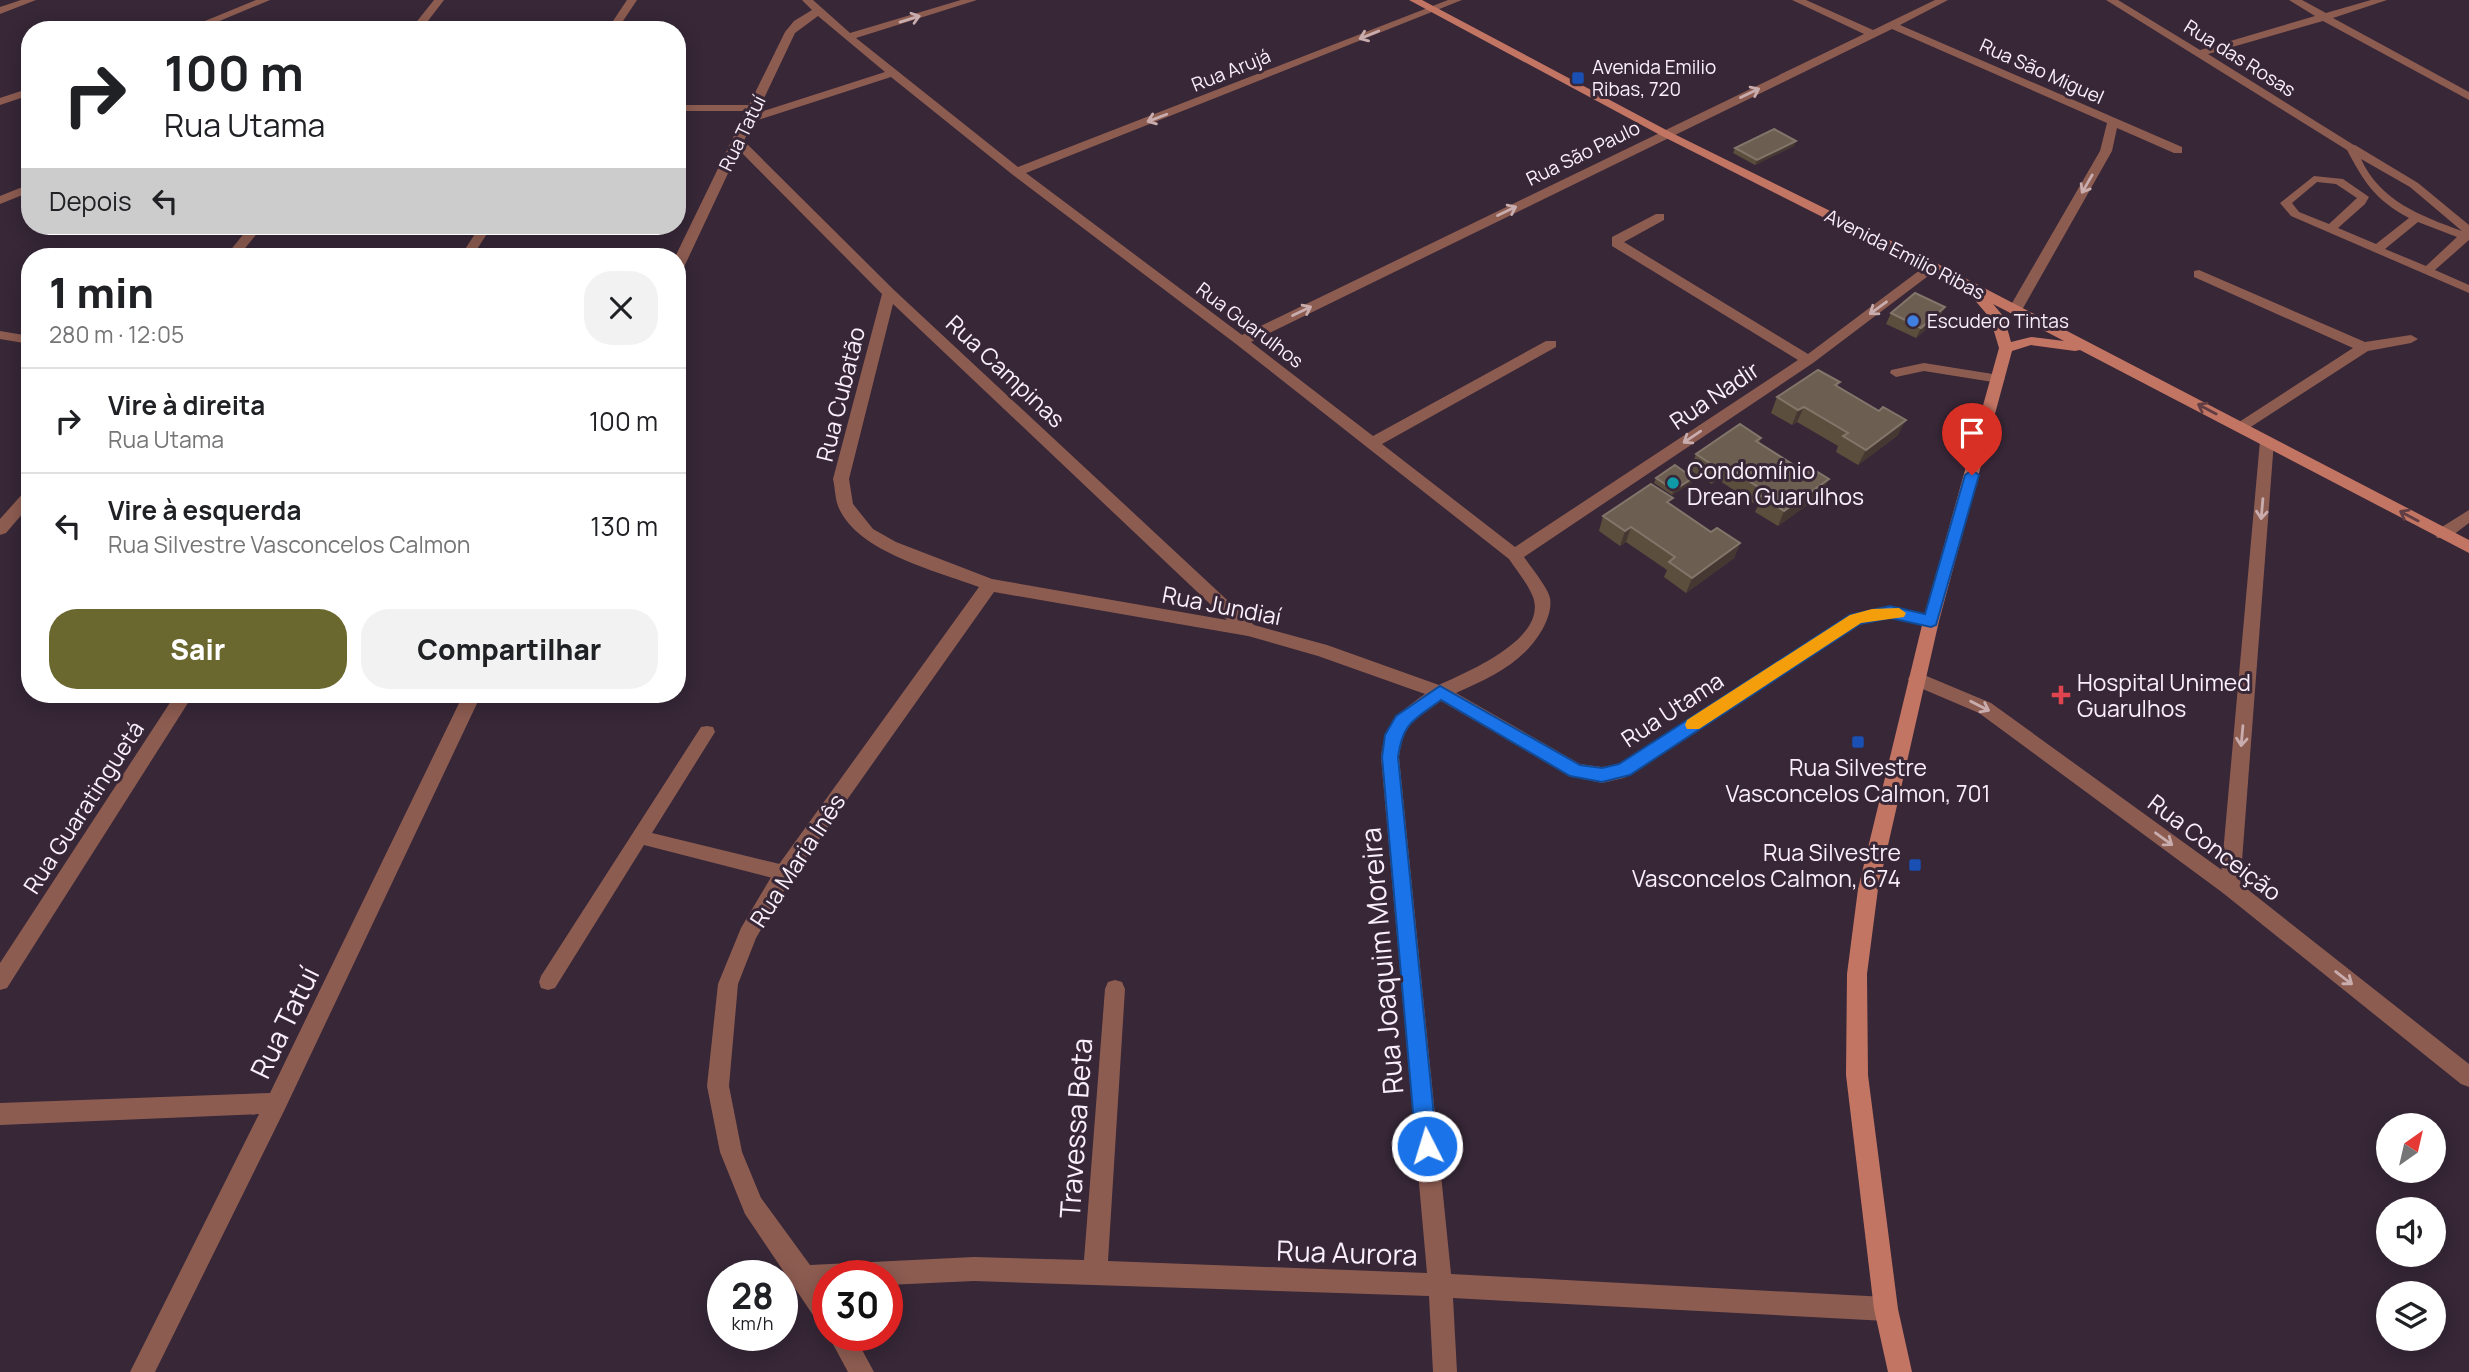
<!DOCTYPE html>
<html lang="pt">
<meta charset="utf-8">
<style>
body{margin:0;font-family:Manrope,sans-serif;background:#f2f2f2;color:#202124;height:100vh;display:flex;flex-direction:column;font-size:26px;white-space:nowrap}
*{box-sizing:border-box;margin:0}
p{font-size:23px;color:#757577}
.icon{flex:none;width:38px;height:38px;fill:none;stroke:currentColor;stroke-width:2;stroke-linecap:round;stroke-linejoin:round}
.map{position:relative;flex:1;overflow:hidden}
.details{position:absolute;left:21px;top:248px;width:665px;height:455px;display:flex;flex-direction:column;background:#fff;border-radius:28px;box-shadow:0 4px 18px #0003}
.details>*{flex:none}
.hud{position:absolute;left:21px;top:21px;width:665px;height:214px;border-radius:28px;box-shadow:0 4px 18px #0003;background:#fff;color:#202124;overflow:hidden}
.needle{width:46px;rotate:34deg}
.tools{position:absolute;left:2376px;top:1113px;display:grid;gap:14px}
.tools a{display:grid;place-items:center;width:70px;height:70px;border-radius:50%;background:#fff;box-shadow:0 4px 18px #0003;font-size:35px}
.speed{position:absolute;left:707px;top:1260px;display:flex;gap:14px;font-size:35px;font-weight:700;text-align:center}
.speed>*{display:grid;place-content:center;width:91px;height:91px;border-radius:50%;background:#fff;box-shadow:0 4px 18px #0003;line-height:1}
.speed small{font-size:18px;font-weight:400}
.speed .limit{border:10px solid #d22;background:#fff;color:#111}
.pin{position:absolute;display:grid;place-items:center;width:60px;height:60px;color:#fff;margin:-72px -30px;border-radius:50% 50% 50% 0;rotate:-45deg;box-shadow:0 0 7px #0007}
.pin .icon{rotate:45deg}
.me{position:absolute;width:77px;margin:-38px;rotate:355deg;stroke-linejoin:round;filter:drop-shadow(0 0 5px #0008)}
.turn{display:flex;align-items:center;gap:24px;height:147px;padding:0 28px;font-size:32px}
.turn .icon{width:91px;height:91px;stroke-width:2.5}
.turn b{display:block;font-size:49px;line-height:60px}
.then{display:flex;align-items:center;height:66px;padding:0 28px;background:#0003;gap:14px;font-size:26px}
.round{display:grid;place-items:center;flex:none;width:74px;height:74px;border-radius:28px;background:#f2f2f2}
.head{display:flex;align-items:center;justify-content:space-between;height:119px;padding:0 28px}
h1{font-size:42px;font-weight:800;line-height:52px}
.button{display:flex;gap:14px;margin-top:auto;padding:14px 28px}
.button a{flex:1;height:80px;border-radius:28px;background:#6a672f;color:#fff;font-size:28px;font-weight:800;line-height:80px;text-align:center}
.button a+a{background:#f2f2f2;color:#202124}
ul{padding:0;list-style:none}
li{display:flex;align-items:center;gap:21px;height:105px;padding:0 28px;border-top:2px solid #e0e0e0}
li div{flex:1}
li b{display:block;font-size:26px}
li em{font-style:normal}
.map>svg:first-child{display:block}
</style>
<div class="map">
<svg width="2469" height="1372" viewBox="0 0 2469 1372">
<rect width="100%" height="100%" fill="#372737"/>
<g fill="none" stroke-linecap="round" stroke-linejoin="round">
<g fill="#8d5c51" fill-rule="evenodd">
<path d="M2347 145H2355L2418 183 2469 225V240L2435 270 2469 285V293L2291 216 2280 203 2314 176 2343 179 2369 197 2365 204 2338 228 2376 244 2409 218C2374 199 2364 182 2346 148ZM2361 159 2410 187 2462 231C2421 216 2380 201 2361 159ZM2317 182 2336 184 2357 198 2329 224 2299 212 2292 203ZM2418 222 2457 237 2426 266 2385 249Z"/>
<polygon points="1924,363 1999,375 2005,379 1999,383 1924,371 1896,377 1890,373 1891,370"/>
<polygon points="707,726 713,727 715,732 652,833 784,865 790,868 793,873 790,878 784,881 644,845 555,988 548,990 541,988 539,982 541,976 701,727"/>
</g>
<g fill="#8d5c51" fill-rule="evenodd">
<polygon points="256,0 270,0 198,30 183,30"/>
<polygon points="434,0 444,0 421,30 410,30"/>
<polygon points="627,0 637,0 617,30 607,30"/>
<path d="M802 0H813L850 33 961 0H977L856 38 1018 167 1448 0H1462L1026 173 1242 335 1864 34 1792 0H1806L1873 30 1935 0H1948L1900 25 2182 147V153H2174L2117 128 2112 151 2022 310 2015 314 2010 313 2008 310 2100 151 2107 123 1892 29 1251 342 1373 436 1546 341H1556V347L1382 444 1515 547 1798 360 1612 246V237L1656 214H1664V220L1624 242 1808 354 1928 264 1933 263 1940 267 1813 363 1524 557C1531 567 1548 588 1550 598 1552 609 1547 621 1542 630 1522 664 1491 677 1456 693L1580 764 1602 767 1619 764 1850 615 1890 606 1937 617 1939 621 1937 625 1931 627 1890 618 1861 624 1624 778 1602 783 1569 776 1441 701C1414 721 1404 722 1399 757L1451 1274 1886 1297 1894 1301 1898 1309 1894 1317 1886 1321 1453 1298 1457 1372H1433L1429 1296 974 1281 887 1285V1276H828V1288H825L828 1293V1327L819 1324 745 1214 720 1152 707 1086 718 984 741 928 777 867 979 587C937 571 856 552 838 506 835 498 835 487 833 479L882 294 739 150 684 267 677 271 675 257 746 111H677V105H749L785 32 794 21 812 10ZM818 16 885 72 757 113 795 33ZM891 77 1013 175 1236 344 1509 559C1517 571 1528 584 1533 597 1548 639 1467 672 1439 685L1327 645 1254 625 894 290 744 141 752 122ZM893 304 1227 620 992 579 896 542 873 529 853 504 849 479ZM994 592 1248 636 1318 656 1425 694C1397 714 1386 721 1381 757L1427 1273 1108 1261 1125 989 1122 982 1115 980 1108 982 1105 989 1084 1260 974 1257 810 1265 761 1198 742 1152 729 1086 738 984 756 938 791 879Z"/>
<polygon points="2106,0 2118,0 2200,50 2315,16 2289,0 2302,0 2326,13 2371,0 2387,0 2333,18 2469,92 2469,100 2323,21 2208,54 2357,147 2347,150"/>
<polygon points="30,88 30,95 0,105 0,98"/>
<polygon points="30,184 30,192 0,204 0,196"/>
<polygon points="250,226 263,226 238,257 225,257"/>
<polygon points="480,226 492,226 472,257 460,257"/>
<polygon points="2199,270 2365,342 2411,335 2418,339 2411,343 2368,351 2246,430 2236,430 2234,427 2236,424 2353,348 2194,277 2194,271"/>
<polygon points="0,331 30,336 30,344 0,339"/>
<polygon points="2267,436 2274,441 2240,887 2237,893 2230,896 2223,893 2220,887 2260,441"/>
<polygon points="30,490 30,505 6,533 0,535 0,519 25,491"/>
<polygon points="2469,510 2469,523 2449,538 2437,538 2435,534 2437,530"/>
<polygon points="175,695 193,695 7,988 0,990 0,963"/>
<polygon points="463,695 481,695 284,1111 155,1372 130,1372 259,1114 0,1125 0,1103 270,1093"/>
<polygon points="828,1335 854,1335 874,1372 848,1372"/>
</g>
<g fill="#8d5c51" fill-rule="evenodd">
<polygon points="21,0 36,0 0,14 0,7"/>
<polygon points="1917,672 1991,703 2237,881 2469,1064 2469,1087 2461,1084 2223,893 1979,713 1911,684 1908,679 1911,674"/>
</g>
<path fill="#c37564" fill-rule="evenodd" d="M1409 0H1422L1670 132 1938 264 2469 540V553L2080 350 2075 351 2031 345 2012 351 1939 621 1878 889 1867 974 1868 1075 1898 1309 1912 1372H1888L1874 1309 1846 1075 1847 974 1858 889 1923 621 1999 348 1990 318 1973 298V293L1662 136ZM1993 304 2064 341 2031 337 2011 342 2004 317Z"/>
</g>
<g fill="#5b4e3c">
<polygon points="1796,141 1794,146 1755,165 1733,153 1735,148"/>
<polygon points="1891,313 1940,317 1916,338 1886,324"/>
<polygon points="1840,382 1837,387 1898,435 1858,465 1836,452 1838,446 1797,422 1792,425 1771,413 1777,397"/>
<polygon points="1761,438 1759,443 1822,494 1778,526 1755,512 1758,506 1717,479 1712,484 1690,470 1696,454"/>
<polygon points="1656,478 1693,478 1691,483 1672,495 1654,483"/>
<polygon points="1671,505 1711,532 1740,543 1734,558 1686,593 1664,577 1667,570 1626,542 1620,546 1599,531 1603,516"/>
</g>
<g fill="#453732">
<polygon points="1796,141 1794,146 1755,165 1757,160"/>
<polygon points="1945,307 1940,317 1916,338 1921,328"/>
<polygon points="1804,407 1797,422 1792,425 1798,410"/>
<polygon points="1906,420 1898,435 1858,465 1866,450"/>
<polygon points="1723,464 1717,479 1712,484 1717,468"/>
<polygon points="1693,478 1691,483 1672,495 1674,490"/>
<polygon points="1829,479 1822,494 1778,526 1784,511"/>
<polygon points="1631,527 1626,542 1620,546 1625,531"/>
<polygon points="1740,543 1734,558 1686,593 1692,578"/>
</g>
<g fill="#6c5f51" stroke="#82766b" stroke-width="2">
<polygon points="1774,129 1796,141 1757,160 1735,148"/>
<polygon points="1915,293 1945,307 1921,328 1891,313"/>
<polygon points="1818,370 1840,382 1835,385 1879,411 1883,407 1906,420 1866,450 1843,436 1848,433 1804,407 1798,410 1777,397"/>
<polygon points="1740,424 1761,438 1756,441 1800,469 1806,465 1829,479 1784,511 1761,496 1767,493 1723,464 1717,468 1696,454"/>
<polygon points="1675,465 1693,478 1674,490 1656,478"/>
<polygon points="1651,484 1673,498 1667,502 1711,532 1717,528 1740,543 1692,578 1669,562 1675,557 1631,527 1625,531 1603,516"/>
</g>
<defs><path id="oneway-shaft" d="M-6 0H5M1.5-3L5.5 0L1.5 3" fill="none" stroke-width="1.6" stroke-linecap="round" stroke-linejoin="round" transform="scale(1.75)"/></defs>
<g stroke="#c9adae">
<use href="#oneway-shaft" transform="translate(910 19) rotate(-17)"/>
<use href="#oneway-shaft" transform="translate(1369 35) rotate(158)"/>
<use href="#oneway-shaft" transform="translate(1750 93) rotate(-26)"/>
<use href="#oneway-shaft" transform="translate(1157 118) rotate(159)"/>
<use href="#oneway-shaft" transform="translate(2087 184) rotate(120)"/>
<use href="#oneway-shaft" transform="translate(1507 211) rotate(-26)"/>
<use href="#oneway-shaft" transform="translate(1878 308) rotate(144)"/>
<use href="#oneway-shaft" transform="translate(1302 311) rotate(-26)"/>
<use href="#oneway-shaft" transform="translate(1692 437) rotate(146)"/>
<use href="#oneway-shaft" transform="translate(2262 509) rotate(95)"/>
<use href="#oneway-shaft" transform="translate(1980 706) rotate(27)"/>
<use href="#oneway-shaft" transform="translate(2242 736) rotate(95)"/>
<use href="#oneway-shaft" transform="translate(2164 839) rotate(36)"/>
<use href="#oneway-shaft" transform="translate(2344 978) rotate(38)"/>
</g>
<g stroke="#613e44">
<use href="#oneway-shaft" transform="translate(2207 409) rotate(-152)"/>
<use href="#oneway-shaft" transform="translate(2409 516) rotate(-152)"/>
</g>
<path fill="#1a73e8" stroke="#114b97" stroke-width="2" d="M1972 470 1979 475 1936 625 1931 627 1890 618 1860 624 1630 775 1602 782 1570 776 1441 700C1414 720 1403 722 1398 757L1437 1146 1434 1153 1427 1156 1419 1153 1416 1146 1382 757 1385 735 1396 716 1440 686 1580 765 1602 768 1619 764 1850 615 1890 606 1925 614 1965 475Z"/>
<polygon fill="#f59e0b" points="1899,608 1906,613 1904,617 1861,623 1699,729 1687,729 1685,725 1687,720 1850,615 1872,609"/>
<g fill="#1a4fb4" stroke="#372737" stroke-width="2.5">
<rect x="1571" y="71" width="14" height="14" rx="3.5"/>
<rect x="1851" y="735" width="14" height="14" rx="3.5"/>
<rect x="1908" y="858" width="14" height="14" rx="3.5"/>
</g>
<circle fill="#3f7fe0" stroke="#372737" stroke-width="2.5" cx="1913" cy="321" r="7"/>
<circle fill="#0f9aa8" stroke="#372737" stroke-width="2.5" cx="1673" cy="483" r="7"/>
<path fill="#e0444e" stroke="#372737" stroke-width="2.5" d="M2057.5 684.5h7v7h7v7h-7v7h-7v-7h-7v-7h7z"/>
<g text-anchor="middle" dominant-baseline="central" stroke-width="6" stroke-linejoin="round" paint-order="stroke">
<g font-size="19" fill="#faeffa" stroke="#372737">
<text transform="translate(2240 58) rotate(32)">Rua das Rosas</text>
<text transform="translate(1231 70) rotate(-22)">Rua Arujá</text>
<text transform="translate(2042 71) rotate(24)">Rua São Miguel</text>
<text transform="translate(742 133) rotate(-64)">Rua Tatuí</text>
<text transform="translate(1583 153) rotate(-26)">Rua São Paulo</text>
<text transform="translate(1905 254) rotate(27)">Avenida Emilio Ribas</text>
<text transform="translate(1250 325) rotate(37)">Rua Guarulhos</text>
</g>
<g font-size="19" fill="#faeffa" stroke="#372737" text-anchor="start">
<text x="1592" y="67">Avenida Emilio<tspan x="1592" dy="22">Ribas, 720</tspan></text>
<text x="1927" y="321">Escudero Tintas</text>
</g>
<g font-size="23" fill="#faeffa" stroke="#372737">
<text transform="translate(1006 371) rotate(43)">Rua Campinas</text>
<text transform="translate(840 394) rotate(-76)">Rua Cubatão</text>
<text transform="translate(1714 395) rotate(-34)">Rua Nadir</text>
<text transform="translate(1222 605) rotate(11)">Rua Jundiaí</text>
<text transform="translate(1672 709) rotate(-33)">Rua Utama</text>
<text transform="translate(83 807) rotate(-57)">Rua Guaratinguetá</text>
<text transform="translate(2215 847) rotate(37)">Rua Conceição</text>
<text transform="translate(797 860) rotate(-57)">Rua Maria Inês</text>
</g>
<g font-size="23" fill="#faeffa" stroke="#372737" text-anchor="start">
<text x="1687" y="470">Condomínio<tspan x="1687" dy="26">Drean Guarulhos</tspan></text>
<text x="2077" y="682">Hospital Unimed<tspan x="2077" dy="26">Guarulhos</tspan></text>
<text x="1858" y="767" text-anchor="middle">Rua Silvestre<tspan x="1858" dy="26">Vasconcelos Calmon, 701</tspan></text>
<text x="1901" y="852" text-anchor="end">Rua Silvestre<tspan x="1901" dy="26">Vasconcelos Calmon, 674</tspan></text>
</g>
<g font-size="28" fill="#faeffa" stroke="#372737">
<text transform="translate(1381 961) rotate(-95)">Rua Joaquim Moreira</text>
<text transform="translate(284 1022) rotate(-64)">Rua Tatuí</text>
<text transform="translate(1075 1128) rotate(-86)">Travessa Beta</text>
<text transform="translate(1347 1252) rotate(2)">Rua Aurora</text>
</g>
</g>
</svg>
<div class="tools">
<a><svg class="needle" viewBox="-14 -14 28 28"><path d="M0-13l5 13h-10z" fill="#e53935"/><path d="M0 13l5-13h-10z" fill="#757577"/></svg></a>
<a><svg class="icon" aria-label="sound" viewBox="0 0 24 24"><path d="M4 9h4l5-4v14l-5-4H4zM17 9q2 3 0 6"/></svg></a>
<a><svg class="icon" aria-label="layers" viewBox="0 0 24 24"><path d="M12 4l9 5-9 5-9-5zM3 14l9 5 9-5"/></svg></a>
</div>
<div class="speed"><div>28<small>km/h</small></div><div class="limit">30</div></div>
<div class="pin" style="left:1972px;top:475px;background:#d93025"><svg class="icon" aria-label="arrive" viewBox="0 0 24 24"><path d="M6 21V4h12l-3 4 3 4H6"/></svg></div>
<svg class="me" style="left:1427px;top:1146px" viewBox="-20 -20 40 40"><circle r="17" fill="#1a73e8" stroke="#fff" stroke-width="3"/><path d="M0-11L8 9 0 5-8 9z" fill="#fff"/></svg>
<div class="hud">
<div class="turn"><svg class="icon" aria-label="right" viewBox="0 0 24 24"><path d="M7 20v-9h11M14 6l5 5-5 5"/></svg><div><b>100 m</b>Rua Utama</div></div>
<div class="then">Depois<svg class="icon" aria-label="left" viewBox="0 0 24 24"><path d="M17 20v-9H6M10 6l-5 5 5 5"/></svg></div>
</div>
<section class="details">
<div class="head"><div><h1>1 min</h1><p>280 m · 12:05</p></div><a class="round"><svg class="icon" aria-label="close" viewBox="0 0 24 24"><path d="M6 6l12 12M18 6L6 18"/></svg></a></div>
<ul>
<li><svg class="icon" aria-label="right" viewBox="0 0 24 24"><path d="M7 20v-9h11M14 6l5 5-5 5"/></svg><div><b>Vire à direita</b><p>Rua Utama</p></div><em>100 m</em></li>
<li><svg class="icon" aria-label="left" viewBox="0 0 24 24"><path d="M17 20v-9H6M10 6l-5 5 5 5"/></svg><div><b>Vire à esquerda</b><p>Rua Silvestre Vasconcelos Calmon</p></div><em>130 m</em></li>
</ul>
<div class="button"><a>Sair</a><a>Compartilhar</a></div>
</section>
</div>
